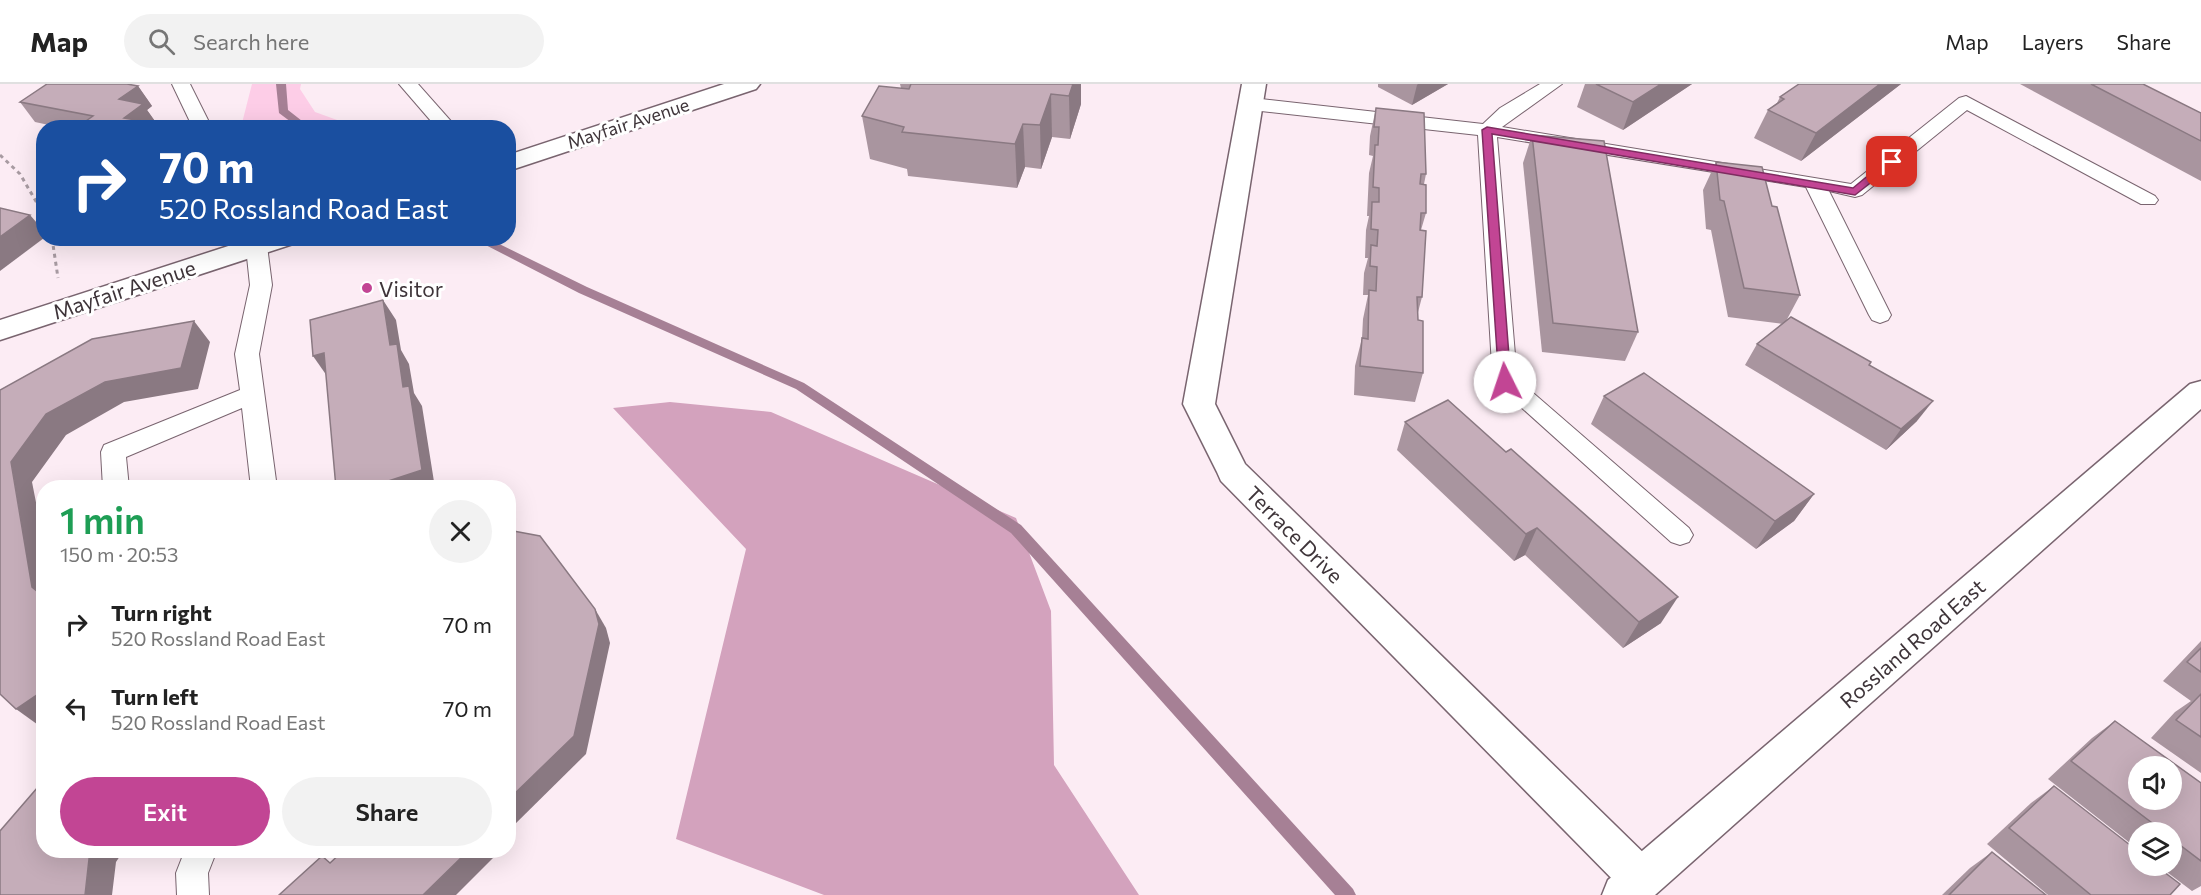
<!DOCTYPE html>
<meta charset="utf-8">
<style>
body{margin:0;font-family:Commissioner,sans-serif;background:#f2f2f2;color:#222;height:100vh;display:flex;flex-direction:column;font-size:22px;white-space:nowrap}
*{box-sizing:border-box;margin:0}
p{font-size:20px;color:#767676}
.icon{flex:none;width:33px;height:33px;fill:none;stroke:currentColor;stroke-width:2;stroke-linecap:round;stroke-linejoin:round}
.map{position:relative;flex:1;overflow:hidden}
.side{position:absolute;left:36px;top:396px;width:480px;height:378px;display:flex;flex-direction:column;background:#fff;border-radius:24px;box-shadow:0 6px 24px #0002}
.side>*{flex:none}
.top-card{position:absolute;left:36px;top:36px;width:480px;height:126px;border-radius:24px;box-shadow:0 6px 24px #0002;background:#1a4fa0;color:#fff;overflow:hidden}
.fabs{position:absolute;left:2128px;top:672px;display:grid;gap:12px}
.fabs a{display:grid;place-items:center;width:54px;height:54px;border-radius:50%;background:#fff;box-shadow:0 6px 24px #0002;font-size:30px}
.pin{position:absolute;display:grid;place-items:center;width:51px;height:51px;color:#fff;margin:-26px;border-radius:12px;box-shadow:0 3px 9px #0006}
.me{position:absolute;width:66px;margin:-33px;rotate:356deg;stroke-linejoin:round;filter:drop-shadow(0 0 4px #0008)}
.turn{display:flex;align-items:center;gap:21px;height:126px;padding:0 24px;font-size:27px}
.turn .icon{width:78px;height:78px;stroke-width:2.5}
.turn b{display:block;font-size:42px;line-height:51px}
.round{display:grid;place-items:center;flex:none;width:63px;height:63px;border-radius:32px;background:#f2f2f2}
.summary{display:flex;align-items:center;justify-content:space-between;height:102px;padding:0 24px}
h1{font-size:36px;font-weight:600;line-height:45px;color:#1e9e55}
.cta{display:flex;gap:12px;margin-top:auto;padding:12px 24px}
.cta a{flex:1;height:69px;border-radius:36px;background:#c24594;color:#fff;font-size:24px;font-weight:600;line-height:69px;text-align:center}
.cta a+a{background:#f2f2f2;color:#222}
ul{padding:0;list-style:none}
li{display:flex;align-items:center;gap:18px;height:84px;padding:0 24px}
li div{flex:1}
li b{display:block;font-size:22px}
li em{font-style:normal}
header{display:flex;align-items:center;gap:36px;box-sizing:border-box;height:84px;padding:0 30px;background:#fff;border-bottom:2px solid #e0e0e0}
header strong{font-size:28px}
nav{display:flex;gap:33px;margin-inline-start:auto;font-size:21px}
.search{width:420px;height:54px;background:#f2f2f2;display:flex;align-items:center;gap:15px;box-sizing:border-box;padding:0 21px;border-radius:33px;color:#767676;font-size:22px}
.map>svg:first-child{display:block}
</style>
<header>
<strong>Map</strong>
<div class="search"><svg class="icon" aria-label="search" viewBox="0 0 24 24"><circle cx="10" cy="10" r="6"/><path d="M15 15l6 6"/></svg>Search here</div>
<nav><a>Map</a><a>Layers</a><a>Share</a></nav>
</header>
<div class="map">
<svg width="2201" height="811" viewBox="0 0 2201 811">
<rect width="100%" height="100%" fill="#fcecf4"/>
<polygon fill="#fdcde7" points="252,0 301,0 300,5 315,28 351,41 394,43 241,43"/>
<polygon fill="#d3a2bd" points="670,318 771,328 1016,434 1051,527 1054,681 1139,811 824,811 676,755 746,465 613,324"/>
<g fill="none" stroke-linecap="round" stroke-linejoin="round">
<g fill="#a68095" fill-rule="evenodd">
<polygon points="276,0 286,0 288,26 311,44 299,44 279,29"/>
<polygon points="472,154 487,154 587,203 804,299 1021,441 1353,805 1356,811 1335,811 1011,449 796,305 579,209"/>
</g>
<defs>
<g id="lane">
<polygon points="172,0 190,0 212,44 193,44"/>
<polygon points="399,0 418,0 457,44 437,44"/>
<polygon points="1540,0 1562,0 1502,43 1851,100 1959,14 1966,12 2155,112 2158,116 2155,120 2141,120 1967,26 1862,111 1855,113 1829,107 1891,231 1888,236 1880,239 1872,236 1869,231 1806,103 1497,53 1517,295 1689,444 1693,451 1689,458 1680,461 1671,458 1493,298 1478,51 1252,26 1243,20 1252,14 1483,40 1500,24"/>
<polygon points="245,154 266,154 272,201 259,270 277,404 251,404 242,324 126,373 129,404 103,404 101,368 104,361 240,306 235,270 250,201"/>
<polygon points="185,766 217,766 208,789 209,811 177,811 176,789"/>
</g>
<g id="street">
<polygon points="724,0 760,0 756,5 508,87 508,71"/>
<polygon points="1242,0 1266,0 1215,320 1245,380 1656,781 1662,795 1656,809 1626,809 1221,397 1217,388 1183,320"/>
<polygon points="253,154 296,154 293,160 0,256 0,236"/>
</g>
<polygon id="secondary" points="2201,297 2201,325 1655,811 1602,811 1608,796 2117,362 2190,300"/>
</defs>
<use href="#lane" stroke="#79646f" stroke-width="2"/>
<use href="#street" stroke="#79646f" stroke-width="3"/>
<use href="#secondary" stroke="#79646f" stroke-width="3"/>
<g stroke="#a89ba2" stroke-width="3" stroke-dasharray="4 4" stroke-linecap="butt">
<polyline points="0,71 20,90 44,131"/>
<polyline points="52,154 58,194"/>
</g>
<use href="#lane" fill="#fff" fill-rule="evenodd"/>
<use href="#street" fill="#fff" fill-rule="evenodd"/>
<use href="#secondary" fill="#fff" fill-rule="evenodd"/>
</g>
<g fill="#a9959f">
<polygon points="900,0 1081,0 1081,20 1070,55 1052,53 1041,85 1025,83 1017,104 908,92 907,85 870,75 862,32 901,4"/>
<polygon points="1378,0 1448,0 1412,21 1378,3"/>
<polygon points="1585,0 1692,0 1623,46 1577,23"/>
<polygon points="1799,0 1901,0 1801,77 1754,54 1768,26 1777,19 1780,13"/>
<polygon points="2020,0 2143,0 2201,29 2201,97"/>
<polygon points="138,2 152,22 147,26 157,40 153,44 63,44 35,38 20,18"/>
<polygon points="1376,24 1426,90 1424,100 1426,129 1421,146 1422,213 1417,232 1423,289 1415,318 1354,311 1355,282 1362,254 1363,235 1368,211 1363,211 1364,189 1368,174 1365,174 1366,146 1369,132 1367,132 1369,89 1373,72 1369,71 1370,52"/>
<polygon points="1532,51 1638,248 1625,277 1542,268 1523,79"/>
<polygon points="1716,78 1772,122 1800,211 1785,239 1869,281 1917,337 1886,366 1745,281 1757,260 1783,240 1728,233 1711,146 1706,145 1703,106"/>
<polygon points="1604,312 1814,410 1794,437 1756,465 1591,340"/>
<polygon points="1405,338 1661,539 1623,564 1525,471 1514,477 1397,366"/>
<polygon points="2201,557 2201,689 2151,654 2175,628 2191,617 2163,597"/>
<polygon points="2115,637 2201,699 2201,802 2192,807 2159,782 2172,782 2172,748 2139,748 2139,766 2048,695 2092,654"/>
<polygon points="2054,702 2170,811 2048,811 1987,760 2031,719"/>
<polygon points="1992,768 2046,811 1942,811 1970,784"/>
</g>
<g fill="#8a7982">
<polygon points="1073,0 1081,0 1081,20 1070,55 1069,12"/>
<polygon points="1418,0 1448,0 1412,21 1417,1"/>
<polygon points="1661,0 1692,0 1623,46 1633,18"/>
<polygon points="1880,0 1901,0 1801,77 1816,49"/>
<polygon points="138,2 152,22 147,26 157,40 153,44 131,44 124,34 119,15"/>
<polygon points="1051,10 1052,53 1041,85 1040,41"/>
<polygon points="1023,40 1025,83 1017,104 1015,60"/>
<polygon points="30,131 44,147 44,154 0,187 0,153"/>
<polygon points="383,216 396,236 401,266 409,280 414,309 422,322 435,404 367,404 403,303 390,261"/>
<polygon points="194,237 210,258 198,305 124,318 66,351 32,398 44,459 44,513 32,503 11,378 46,330"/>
<polygon points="324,269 327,292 313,272"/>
<polygon points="1933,317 1917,337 1886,366 1901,345"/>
<polygon points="1814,410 1794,437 1756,465 1775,437"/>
<polygon points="1537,444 1525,471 1514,477 1526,450"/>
<polygon points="1678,513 1661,539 1623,564 1639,538"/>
<polygon points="595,525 606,544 610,559 586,670 508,747 508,716"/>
<polygon points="44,606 44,642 41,643 16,625"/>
<polygon points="90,766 124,766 116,778 112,811 85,811"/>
<polygon points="469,766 489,766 488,768 494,773 456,811 423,811"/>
</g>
<g fill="#c5adb9" stroke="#8a7982" stroke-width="1.5" fill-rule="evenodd">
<polygon points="47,0 127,0 138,2 119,15 143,20 124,34 148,38 141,44 76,44 93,32 20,18"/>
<polygon points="911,0 1073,0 1069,12 1051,10 1040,41 1023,40 1015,60 902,48 904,43 862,32 879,2 909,5"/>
<polygon points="1596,0 1661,0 1633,18"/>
<polygon points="1799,0 1880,0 1816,49 1768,26 1784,15 1780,13"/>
<polygon points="2091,0 2143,0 2201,29 2201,57"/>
<polygon points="1376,24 1424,29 1426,90 1421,90 1420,100 1426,101 1426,129 1421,129 1420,146 1426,147 1422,213 1417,213 1418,236 1423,237 1423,289 1360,282 1362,254 1368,255 1369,206 1376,207 1377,183 1370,182 1371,161 1377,162 1378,146 1371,145 1372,118 1379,118 1379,104 1373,103 1375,61 1378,61 1379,43 1374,43"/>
<polygon points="1532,51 1604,57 1638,248 1553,239"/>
<polygon points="1716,78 1762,83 1772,122 1777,123 1800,211 1744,204 1724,117 1720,116"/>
<polygon points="0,124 30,131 0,153"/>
<polygon points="383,216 390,261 397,260 403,303 409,302 422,386 367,404 336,404 324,269 313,272 310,236"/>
<polygon points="1791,233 1871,278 1869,281 1933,317 1901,345 1757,260"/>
<polygon points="194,237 181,284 105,298 46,330 11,378 32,503 44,513 44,606 16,625 0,610 0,306 92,255"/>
<polygon points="1644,289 1814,410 1775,437 1604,312"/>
<polygon points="1448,316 1506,368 1511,365 1678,513 1639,538 1537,444 1526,450 1405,338"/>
<polygon points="508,446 540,452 595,525 599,540 574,652 508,716"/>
<polygon points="2201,564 2201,588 2187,578"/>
<polygon points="2201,610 2201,653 2176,636"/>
<path d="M2115 637 2201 699V777L2172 755V748H2164L2071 677ZM2139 682H2172V716H2139Z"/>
<polygon points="44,696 44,766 90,766 85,811 0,811 0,747"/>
<polygon points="2054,702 2139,768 2139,782 2156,782 2180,800 2170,811 2091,811 2009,744"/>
<polygon points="344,766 469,766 423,811 279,811 322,772 330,779"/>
<polygon points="1992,768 2046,811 1949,811"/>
</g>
<polygon fill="#c24594" stroke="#7e2d60" stroke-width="1.5" points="1487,43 1853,104 1888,75 1897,78 1855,111 1492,50 1511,298 1505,302 1499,298 1482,46"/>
<circle fill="#c24594" stroke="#fff" stroke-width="2" cx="367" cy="204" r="6"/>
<g text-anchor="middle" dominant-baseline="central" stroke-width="6" stroke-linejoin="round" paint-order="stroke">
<g font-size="18" fill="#3e3439" stroke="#fff">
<text transform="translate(628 39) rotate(-18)">Mayfair Avenue</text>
</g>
<g font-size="21" fill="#3e3439" stroke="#fff" text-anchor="start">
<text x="379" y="204">Visitor</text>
</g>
<g font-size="21" fill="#3e3439" stroke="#fff">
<text transform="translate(124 205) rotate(-18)">Mayfair Avenue</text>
<text transform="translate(1295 450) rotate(45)">Terrace Drive</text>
<text transform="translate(1912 559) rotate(-41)">Rossland Road East</text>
</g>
</g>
</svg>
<div class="fabs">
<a><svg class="icon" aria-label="sound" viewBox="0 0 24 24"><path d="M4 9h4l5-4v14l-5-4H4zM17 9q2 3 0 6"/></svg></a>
<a><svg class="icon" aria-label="layers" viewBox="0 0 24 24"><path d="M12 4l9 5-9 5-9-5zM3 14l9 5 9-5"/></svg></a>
</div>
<div class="pin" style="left:1892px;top:78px;background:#d93025"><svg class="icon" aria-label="arrive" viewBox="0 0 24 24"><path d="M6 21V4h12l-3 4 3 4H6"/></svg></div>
<svg class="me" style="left:1505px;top:298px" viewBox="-20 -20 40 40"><circle r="19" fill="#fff"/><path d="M0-13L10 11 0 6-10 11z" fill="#c24594"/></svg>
<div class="top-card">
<div class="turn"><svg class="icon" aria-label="right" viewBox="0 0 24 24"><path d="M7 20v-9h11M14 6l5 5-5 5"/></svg><div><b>70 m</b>520 Rossland Road East</div></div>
</div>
<section class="side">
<div class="summary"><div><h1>1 min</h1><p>150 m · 20:53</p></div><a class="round"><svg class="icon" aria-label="close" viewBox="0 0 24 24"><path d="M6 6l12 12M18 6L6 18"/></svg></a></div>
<ul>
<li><svg class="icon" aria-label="right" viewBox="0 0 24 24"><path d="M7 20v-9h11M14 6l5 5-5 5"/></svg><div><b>Turn right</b><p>520 Rossland Road East</p></div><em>70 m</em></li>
<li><svg class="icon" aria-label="left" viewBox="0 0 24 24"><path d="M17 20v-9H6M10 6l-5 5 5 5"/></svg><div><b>Turn left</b><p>520 Rossland Road East</p></div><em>70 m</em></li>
</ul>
<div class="cta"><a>Exit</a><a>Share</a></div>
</section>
</div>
